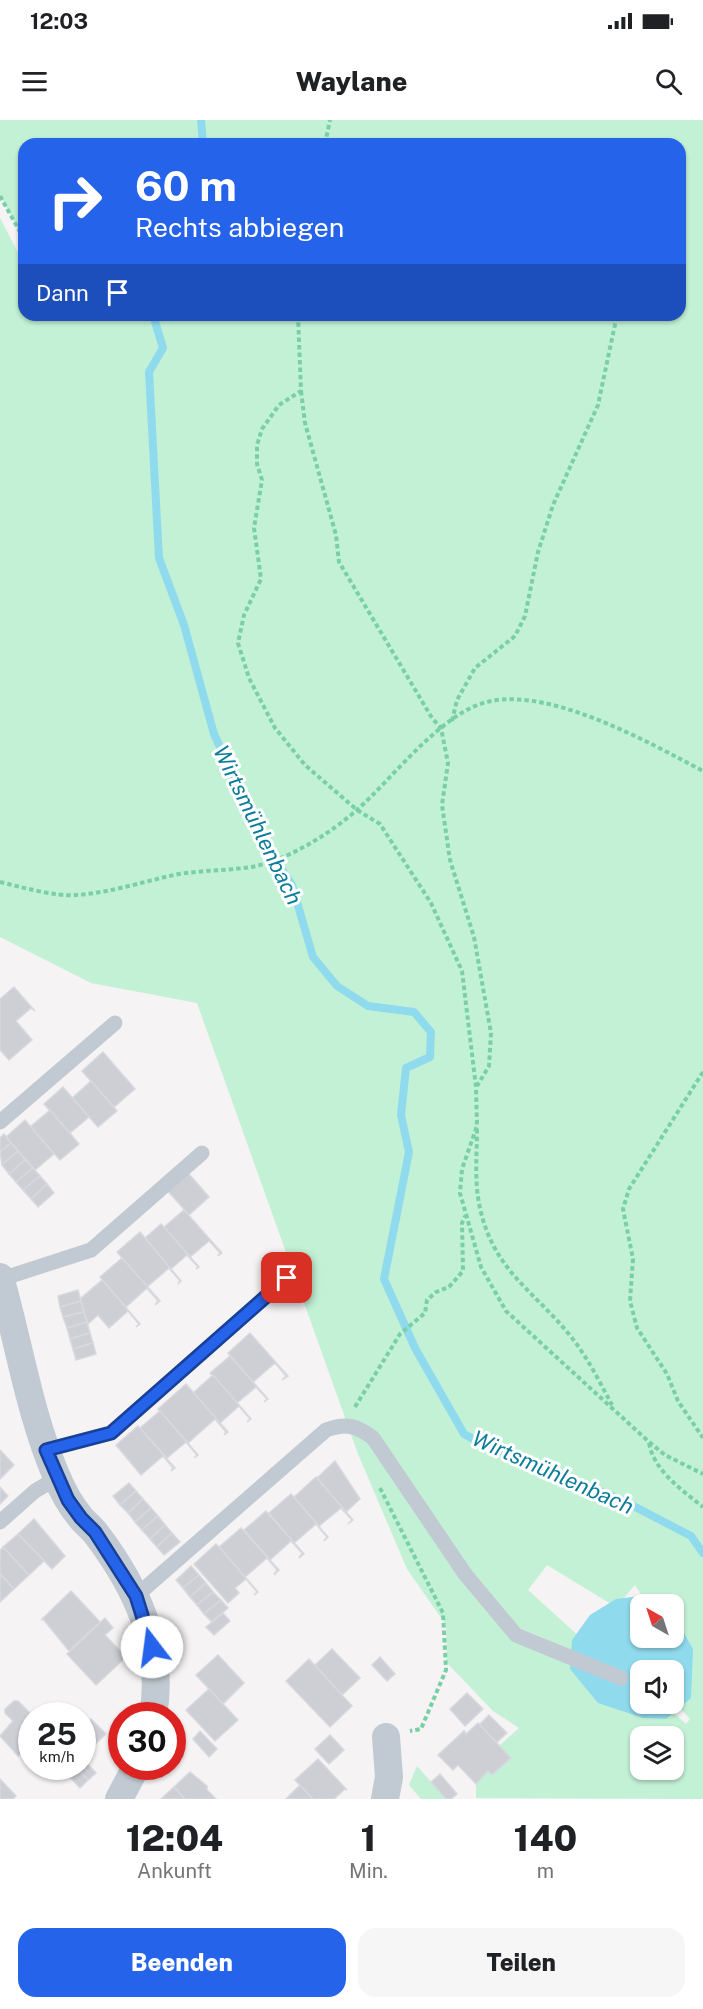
<!DOCTYPE html>
<html lang="de">
<meta charset="utf-8">
<style>
body{margin:0;font-family:"Public Sans",sans-serif;background:#f6f6f6;color:#202124;height:100vh;display:flex;flex-direction:column;font-size:22px;white-space:nowrap}
*{box-sizing:border-box;margin:0}
p{font-size:20px;color:#757577}
.icon{flex:none;width:33px;height:33px;fill:none;stroke:currentColor;stroke-width:2;stroke-linecap:round;stroke-linejoin:round}
.map{position:relative;height:1679px;overflow:hidden}
.details{display:flex;flex-direction:column;background:#fff;flex:1}
.details>*{flex:none}
.top-card{position:absolute;left:18px;top:18px;width:668px;height:183px;border-radius:18px;box-shadow:0 2px 4px #0004;background:#2563eb;color:#fff;overflow:hidden}
.needle{width:39px;rotate:321deg}
.buttons{position:absolute;left:630px;top:1474px;display:grid;gap:12px}
.buttons a{display:grid;place-items:center;width:54px;height:54px;border-radius:12px;background:#fff;box-shadow:0 2px 4px #0004;font-size:30px}
.speed{position:absolute;left:18px;top:1582px;display:flex;gap:12px;font-size:30px;font-weight:700;text-align:center}
.speed>*{display:grid;place-content:center;width:78px;height:78px;border-radius:50%;background:#fff;box-shadow:0 2px 4px #0004;line-height:1}
.speed small{font-size:15px;font-weight:400}
.speed .limit{border:9px solid #d22;background:#fff;color:#111}
.pin{position:absolute;display:grid;place-items:center;width:51px;height:51px;color:#fff;margin:-26px;border-radius:12px;box-shadow:0 3px 9px #0006}
.me{position:absolute;width:66px;margin:-33px;rotate:345deg;stroke-linejoin:round;filter:drop-shadow(0 0 4px #0008)}
.turn{display:flex;align-items:center;gap:21px;height:126px;padding:0 18px;font-size:27px}
.turn .icon{width:78px;height:78px;stroke-width:2.5}
.turn b{display:block;font-size:42px;line-height:51px}
.then{display:flex;align-items:center;height:57px;padding:0 18px;background:#0003;gap:12px;font-size:22px}
.eta{display:flex;justify-content:space-evenly;align-items:center;height:102px;text-align:center}
.eta b{font-size:36px;font-weight:800;line-height:42px}
.button{display:flex;gap:12px;margin-top:auto;padding:12px 18px}
.button a{flex:1;height:69px;border-radius:18px;background:#2563eb;color:#fff;font-size:24px;font-weight:800;line-height:69px;text-align:center}
.button a+a{background:#f6f6f6;color:#202124}
.status{display:flex;justify-content:space-between;align-items:center;height:42px;padding:0 30px;background:#fff;direction:ltr}
.status svg{height:16px;fill:currentColor}
header{display:flex;justify-content:space-between;align-items:center;height:78px;padding:0 18px;background:#fff;font-size:27px;font-weight:800}
.map>svg:first-child{display:block}
</style>
<div class="status"><b>12:03</b><svg viewBox="0 0 49 12"><path d="M0 12V9h3v3zM5 12V6h3v6zM10 12V3h3v9zM15 12V0h3v12zM26 1h20v11H26zM47 4h2v5h-2z"/></svg></div>
<header><svg class="icon" aria-label="menu" viewBox="0 0 24 24"><path d="M4 6h16M4 12h16M4 18h16"/></svg>Waylane<svg class="icon" aria-label="search" viewBox="0 0 24 24"><circle cx="10" cy="10" r="6"/><path d="M15 15l6 6"/></svg></header>
<div class="map">
<svg width="703" height="1679" viewBox="0 0 703 1679">
<rect width="100%" height="100%" fill="#f5f3f3"/>
<g fill="#c3f1d5" fill-rule="evenodd">
<path d="M0 0H703V1679L476 1678V1664L488 1651 492 1655 510 1638 499 1626 519 1608 493 1591 447 1543 446 1505 407 1449 358 1334 197 883 91 863 0 817V98L24 144V195H95L110 200V195H680V24H24V121L0 75ZM547 1445 616 1487 635 1465 648 1485H674L678 1586 690 1599 686 1604 673 1592 640 1584V1572L518 1507 615 1549 528 1470ZM640 1617H674V1650H640Z"/>
<polygon points="417,1646 446,1679 421,1679 409,1665"/>
</g>
<path fill="#90daee" fill-rule="evenodd" d="M657 1474 666 1485H640V1518H674V1495L693 1529 691 1578 666 1599 643 1598 598 1583 570 1549 572 1520 590 1495 616 1479ZM640 1551H674V1584H640Z"/>
<g fill="none" stroke-linecap="round" stroke-linejoin="round">
<g stroke="#90daee" stroke-width="8">
<polyline points="201,0 203,24"/>
<polyline points="153,195 163,228 149,252 159,438 184,505 214,614 263,720 292,765 313,837 337,866 368,886 414,892 431,912 430,937 406,948 401,995 409,1032 384,1159 415,1228 464,1314 488,1327 622,1380 691,1416 703,1433"/>
</g>
</g>
<g fill="#cdcfd5" stroke="#d7d9de" stroke-width="1.5">
<polygon points="14,867 35,891 31,888 16,901 32,920 9,940 0,930 0,879"/>
<polygon points="103,932 135,969 114,987 82,951"/>
<polygon points="91,961 117,991 98,1007 72,978"/>
<polygon points="63,967 89,997 70,1013 44,984"/>
<polygon points="50,990 79,1024 60,1040 30,1007"/>
<polygon points="25,1000 54,1034 35,1050 6,1017"/>
<polygon points="4,1014 11,1023 0,1032 0,1018"/>
<polygon points="11,1023 18,1031 2,1045 0,1032"/>
<polygon points="18,1031 25,1040 9,1054 2,1045"/>
<polygon points="25,1040 33,1048 16,1062 9,1054"/>
<polygon points="33,1048 40,1056 23,1070 16,1062"/>
<polygon points="189,1054 209,1077 189,1095 168,1071"/>
<polygon points="40,1056 47,1064 31,1079 23,1070"/>
<polygon points="47,1064 54,1073 38,1087 31,1079"/>
<polygon points="184,1090 222,1133 218,1136 220,1133 209,1121 190,1137 164,1107"/>
<polygon points="161,1104 164,1107 199,1147 196,1149 198,1147 187,1135 171,1149 145,1118"/>
<polygon points="140,1112 181,1161 178,1164 180,1161 169,1148 147,1167 117,1132"/>
<polygon points="122,1138 160,1181 155,1185 158,1181 147,1168 126,1187 100,1157"/>
<polygon points="102,1160 140,1204 136,1207 139,1204 128,1191 109,1208 98,1195 88,1204 80,1179"/>
<polygon points="78,1170 81,1181 60,1187 58,1176"/>
<polygon points="81,1181 84,1192 63,1197 60,1187"/>
<polygon points="84,1192 87,1202 67,1208 63,1197"/>
<polygon points="87,1202 90,1213 70,1219 67,1208"/>
<polygon points="90,1213 93,1223 73,1229 70,1219"/>
<polygon points="250,1213 288,1256 282,1260 286,1256 275,1243 253,1262 228,1233"/>
<polygon points="93,1223 96,1234 76,1240 73,1229"/>
<polygon points="230,1236 268,1279 264,1282 267,1279 256,1267 237,1283 210,1253"/>
<polygon points="213,1255 251,1299 247,1302 250,1299 239,1286 220,1303 193,1273"/>
<polygon points="186,1264 228,1312 224,1315 226,1312 215,1299 188,1323 158,1289"/>
<polygon points="160,1291 198,1335 194,1338 197,1335 186,1322 167,1338 140,1308"/>
<polygon points="138,1306 175,1348 171,1351 173,1348 163,1336 141,1355 116,1325"/>
<polygon points="0,1330 14,1345 0,1359"/>
<polygon points="335,1341 360,1379 346,1392 317,1358"/>
<polygon points="316,1357 353,1400 348,1404 352,1400 341,1388 319,1406 294,1377"/>
<polygon points="129,1363 136,1371 120,1385 113,1376"/>
<polygon points="0,1367 8,1376 0,1384"/>
<polygon points="136,1371 143,1379 128,1393 120,1385"/>
<polygon points="291,1374 328,1417 324,1421 327,1417 316,1404 294,1423 269,1393"/>
<polygon points="143,1379 151,1388 135,1402 128,1393"/>
<polygon points="151,1388 158,1396 142,1410 135,1402"/>
<polygon points="266,1391 304,1434 299,1438 302,1433 291,1421 270,1440 244,1410"/>
<polygon points="158,1396 165,1405 150,1419 142,1410"/>
<polygon points="34,1399 65,1436 52,1449 18,1414"/>
<polygon points="165,1405 172,1413 157,1427 150,1419"/>
<polygon points="241,1408 279,1450 274,1455 277,1450 267,1438 245,1457 219,1427"/>
<polygon points="172,1413 180,1422 164,1435 157,1427"/>
<polygon points="18,1414 44,1441 29,1455 3,1427"/>
<polygon points="216,1424 219,1427 258,1472 254,1475 257,1472 246,1459 235,1468 239,1473 228,1483 194,1444"/>
<polygon points="3,1427 29,1455 14,1469 0,1454 0,1431"/>
<polygon points="191,1446 199,1455 183,1468 176,1460"/>
<polygon points="0,1454 14,1469 0,1482"/>
<polygon points="199,1455 206,1463 190,1477 183,1468"/>
<polygon points="206,1463 213,1472 197,1485 190,1477"/>
<polygon points="71,1471 100,1502 69,1531 43,1499 41,1500"/>
<polygon points="213,1472 221,1480 204,1494 197,1485"/>
<polygon points="221,1480 228,1488 212,1502 204,1494"/>
<polygon points="223,1493 230,1501 214,1515 206,1507"/>
<polygon points="105,1498 113,1508 105,1515 126,1537 96,1565 67,1534"/>
<polygon points="332,1529 360,1558 342,1575 315,1545"/>
<polygon points="218,1535 244,1563 223,1584 196,1555"/>
<polygon points="380,1537 395,1554 387,1561 372,1545"/>
<polygon points="309,1539 352,1586 330,1607 286,1561"/>
<polygon points="209,1569 238,1600 215,1621 186,1590"/>
<polygon points="467,1573 483,1589 465,1606 450,1589"/>
<polygon points="14,1581 18,1581 33,1596 32,1624 18,1636 0,1616 13,1601 5,1593 5,1589"/>
<polygon points="489,1595 507,1613 496,1623 479,1605"/>
<polygon points="91,1599 106,1614 90,1629 82,1621 82,1607"/>
<polygon points="478,1603 511,1638 492,1655 488,1651 476,1664 458,1645 453,1650 438,1635 464,1611 466,1614"/>
<polygon points="200,1611 217,1629 209,1637 193,1619"/>
<polygon points="330,1615 344,1630 329,1644 315,1629"/>
<polygon points="32,1624 32,1639 24,1631"/>
<polygon points="82,1638 96,1653 88,1660 76,1647 82,1647"/>
<polygon points="318,1639 347,1670 345,1669 334,1679 313,1679 295,1660"/>
<polygon points="70,1647 76,1647 88,1660 80,1668 65,1652"/>
<polygon points="190,1652 207,1666 207,1670 216,1679 185,1679 174,1667"/>
<polygon points="440,1654 457,1674 451,1679 446,1679 431,1662"/>
<polygon points="0,1659 16,1676 13,1679 0,1679"/>
<polygon points="300,1665 313,1679 286,1679"/>
<polygon points="174,1667 185,1679 161,1679"/>
</g>
<g fill="none" stroke-linecap="round" stroke-linejoin="round">
<g stroke="#7ad0a6" stroke-width="4" stroke-dasharray="4.5 3" stroke-linecap="butt">
<polyline points="325,24 330,0"/>
<polyline points="0,76 24,119"/>
<polyline points="298,195 301,271 279,285 262,309 257,325 257,344 262,360 254,408 261,459 244,495 238,523 249,558 275,608 305,645 357,690 380,704 431,783 462,851 476,967 477,1006 462,1049 460,1073 481,1147 506,1191 648,1321 665,1335 703,1354"/>
<polyline points="301,271 305,303 336,415 339,442 432,598 441,608 448,643 442,685 450,740 474,817 491,913 489,946 477,966"/>
<polyline points="452,601 457,580 475,548 515,516 525,496 538,432 553,385 598,285 617,195"/>
<path d="M0 762C21 767 56 777 76 775 109 773 142 762 174 755 199 750 226 751 251 747 287 741 331 713 358 689 393 658 443 590 491 581 554 569 648 622 703 651"/>
<polyline points="703,952 629,1069 623,1089 633,1139 630,1181 637,1208 667,1254 678,1281 703,1318"/>
<path d="M477 1009C477 1036 474 1062 480 1088 494 1152 535 1171 572 1218 588 1238 600 1263 612 1285"/>
<polyline points="355,1287 400,1214 425,1193 427,1180 436,1172 449,1167 463,1151 462,1103 465,1096"/>
<path d="M649 1323C654 1351 682 1370 703 1387"/>
<polyline points="380,1368 443,1493 446,1550 421,1609 410,1611"/>
</g>
<g stroke="#c1cad2" stroke-width="15">
<polyline points="0,1002 115,903"/>
<polyline points="1,1159 91,1130 202,1033"/>
<polyline points="46,1330 111,1313 287,1158"/>
<polyline points="0,1402 35,1371 57,1358"/>
<path d="M136 1476 326 1310C346 1303 356 1305 373 1318L465 1454 516 1515 621 1558"/>
</g>
<g stroke="#c1cad2" stroke-width="28">
<path d="M0 1157C19 1223 29 1292 56 1355 62 1370 71 1386 81 1398 86 1404 92 1408 97 1415 137 1468 165 1528 153 1596"/>
<polyline points="119,1679 136,1647"/>
<polyline points="385,1679 389,1657 386,1617"/>
</g>
</g>
<g fill="none" stroke-linecap="round" stroke-linejoin="round">
<defs>
<polyline id="route" points="152,1527 136,1476 95,1412 81,1398 68,1380 46,1330 111,1313 287,1158"/>
</defs>
<use href="#route" stroke="#184099" stroke-width="15"/>
<use href="#route" stroke="#2563eb" stroke-width="10"/>
</g>
<g text-anchor="middle" dominant-baseline="central" stroke-width="6" stroke-linejoin="round" paint-order="stroke">
<g font-size="22" font-style="italic" fill="#0c7c9b" stroke="#fff">
<text transform="translate(258 705) rotate(64)">Wirtsmühlenbach</text>
<text transform="translate(553 1352) rotate(24)">Wirtsmühlenbach</text>
</g>
</g>
</svg>
<div class="buttons">
<a><svg class="needle" viewBox="-14 -14 28 28"><path d="M0-13l5 13h-10z" fill="#e53935"/><path d="M0 13l5-13h-10z" fill="#757577"/></svg></a>
<a><svg class="icon" aria-label="sound" viewBox="0 0 24 24"><path d="M4 9h4l5-4v14l-5-4H4zM17 9q2 3 0 6"/></svg></a>
<a><svg class="icon" aria-label="layers" viewBox="0 0 24 24"><path d="M12 4l9 5-9 5-9-5zM3 14l9 5 9-5"/></svg></a>
</div>
<div class="speed"><div>25<small>km/h</small></div><div class="limit">30</div></div>
<div class="pin" style="left:287px;top:1158px;background:#d93025"><svg class="icon" aria-label="arrive" viewBox="0 0 24 24"><path d="M6 21V4h12l-3 4 3 4H6"/></svg></div>
<svg class="me" style="left:152px;top:1527px" viewBox="-20 -20 40 40"><circle r="19" fill="#fff"/><path d="M0-13L10 11 0 6-10 11z" fill="#2563eb"/></svg>
<div class="top-card">
<div class="turn"><svg class="icon" aria-label="right" viewBox="0 0 24 24"><path d="M7 20v-9h11M14 6l5 5-5 5"/></svg><div><b>60 m</b>Rechts abbiegen</div></div>
<div class="then">Dann<svg class="icon" aria-label="arrive" viewBox="0 0 24 24"><path d="M6 21V4h12l-3 4 3 4H6"/></svg></div>
</div>
</div>
<section class="details">
<div class="eta">
<div><b>12:04</b><p>Ankunft</p></div>
<div><b>1</b><p>Min.</p></div>
<div><b>140</b><p>m</p></div>
</div>
<div class="button"><a>Beenden</a><a>Teilen</a></div>
</section>
